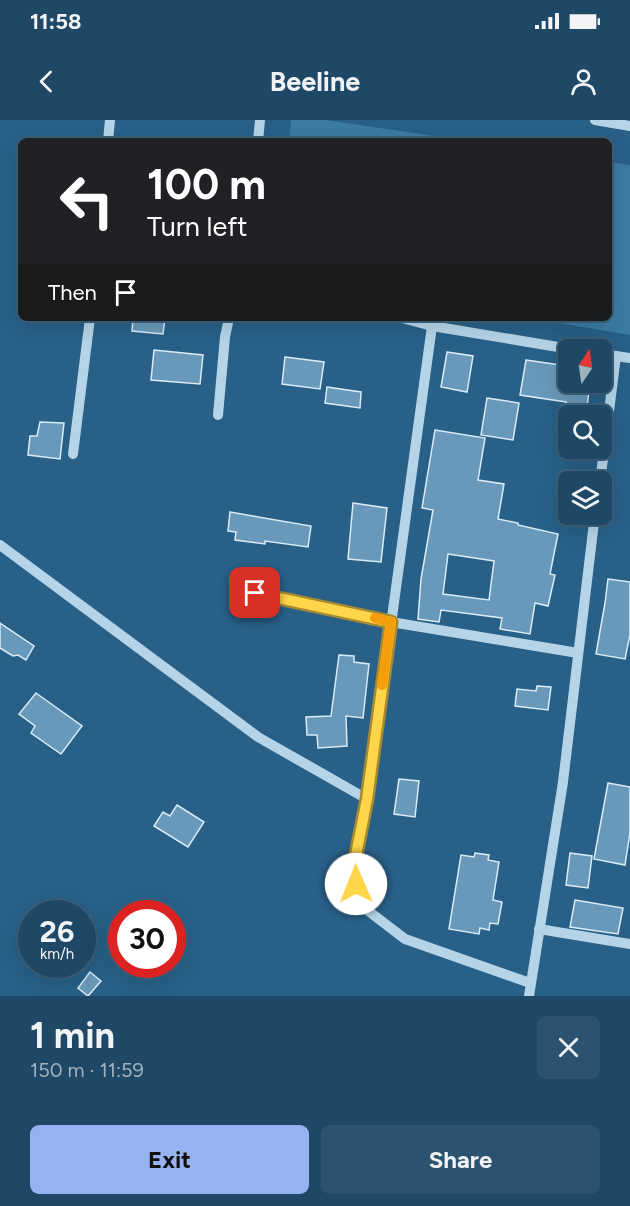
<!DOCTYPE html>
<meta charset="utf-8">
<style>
body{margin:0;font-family:Figtree,sans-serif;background:#2b526f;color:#f1f3f6;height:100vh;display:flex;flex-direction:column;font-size:22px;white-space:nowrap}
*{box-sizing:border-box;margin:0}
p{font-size:20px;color:#a1b2bf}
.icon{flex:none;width:33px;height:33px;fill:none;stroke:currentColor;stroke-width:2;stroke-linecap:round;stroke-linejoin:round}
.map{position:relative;height:876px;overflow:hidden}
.drawer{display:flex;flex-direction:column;background:#1e4866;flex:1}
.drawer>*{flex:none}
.hud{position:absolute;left:18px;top:18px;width:594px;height:183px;border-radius:9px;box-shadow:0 6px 24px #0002,0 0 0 2px #3c607a;background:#202124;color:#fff;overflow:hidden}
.needle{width:39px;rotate:13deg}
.tools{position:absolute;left:558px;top:219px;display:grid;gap:12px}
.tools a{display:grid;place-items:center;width:54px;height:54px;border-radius:9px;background:#1e4866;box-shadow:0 6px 24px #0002,0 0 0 2px #3c607a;font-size:30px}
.speed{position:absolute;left:18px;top:780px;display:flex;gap:12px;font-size:30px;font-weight:700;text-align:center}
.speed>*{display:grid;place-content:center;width:78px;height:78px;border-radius:50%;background:#1e4866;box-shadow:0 6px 24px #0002,0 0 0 2px #3c607a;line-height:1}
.speed small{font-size:15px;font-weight:400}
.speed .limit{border:9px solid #d22;background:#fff;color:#111}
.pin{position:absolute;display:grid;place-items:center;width:51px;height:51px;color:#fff;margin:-26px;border-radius:12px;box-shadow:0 3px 9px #0006}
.me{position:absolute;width:66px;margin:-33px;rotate:359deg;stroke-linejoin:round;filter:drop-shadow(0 0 4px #0008)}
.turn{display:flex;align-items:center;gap:21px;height:126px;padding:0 30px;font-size:27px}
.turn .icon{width:78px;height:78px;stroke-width:2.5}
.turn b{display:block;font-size:42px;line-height:51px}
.then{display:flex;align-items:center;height:57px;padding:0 30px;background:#0003;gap:12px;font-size:22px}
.round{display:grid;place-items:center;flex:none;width:63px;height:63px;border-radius:9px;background:#2b526f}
.head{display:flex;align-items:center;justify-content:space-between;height:102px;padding:0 30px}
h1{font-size:36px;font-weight:700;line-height:45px}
.cta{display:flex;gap:12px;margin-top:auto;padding:12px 30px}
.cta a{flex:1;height:69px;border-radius:9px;background:#95b2f1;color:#111;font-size:24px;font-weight:700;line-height:69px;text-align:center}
.cta a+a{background:#2b526f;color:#f1f3f6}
.status{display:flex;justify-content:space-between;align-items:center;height:42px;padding:0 30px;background:#1e4866;direction:ltr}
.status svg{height:16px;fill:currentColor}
header{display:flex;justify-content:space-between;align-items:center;height:78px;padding:0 30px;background:#1e4866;font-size:27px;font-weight:700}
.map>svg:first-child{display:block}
</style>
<div class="status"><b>11:58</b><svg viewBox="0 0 49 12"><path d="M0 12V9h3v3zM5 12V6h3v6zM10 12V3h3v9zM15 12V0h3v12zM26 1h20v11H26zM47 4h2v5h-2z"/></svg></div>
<header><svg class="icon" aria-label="back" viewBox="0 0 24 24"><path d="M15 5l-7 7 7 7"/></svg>Beeline<svg class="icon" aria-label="person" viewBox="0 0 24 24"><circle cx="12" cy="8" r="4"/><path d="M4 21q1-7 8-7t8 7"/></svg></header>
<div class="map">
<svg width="630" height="876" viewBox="0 0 630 876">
<rect width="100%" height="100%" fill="#286088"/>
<g fill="#3d7ba4">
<polygon points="291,0 325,0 469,21 289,21"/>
<polygon points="609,42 630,45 630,215 531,198 609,198"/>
</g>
<g fill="#6999ba" stroke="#d8ebf7" stroke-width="1.5" fill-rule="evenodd">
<polygon points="133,198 165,198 163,214 132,211"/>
<polygon points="154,230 203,235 200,264 151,260"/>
<polygon points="447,232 473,236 467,272 441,267"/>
<polygon points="285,237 324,242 320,269 282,264"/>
<polygon points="526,240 567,246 565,262 590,262 586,296 568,296 570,285 566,284 566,282 520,275"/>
<polygon points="327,267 361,272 360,288 325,283"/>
<polygon points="487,278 519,283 513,320 481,315"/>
<polygon points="40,302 64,303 60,339 28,335 30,316 37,316"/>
<path d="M435 310 485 318 478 360 504 364 498 399 518 403V405L558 414 550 454 555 455 548 486 535 483 530 514 500 509 502 498 441 490 439 502 418 499 421 459 433 390 422 388ZM448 434 494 441 489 480 443 474Z"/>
<polygon points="353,383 387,388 381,442 348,439"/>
<polygon points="230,392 311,406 308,427 265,421 265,424 235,420 236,412 228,411"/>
<polygon points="608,459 630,462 630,515 625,539 596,534 605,483"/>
<polygon points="0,503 34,526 26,540 18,535 13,536 0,528"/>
<polygon points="339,535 354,536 354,542 369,544 363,598 346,596 347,626 318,628 317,615 307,615 306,597 331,596"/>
<polygon points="537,566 551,567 548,590 515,586 517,569 536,571"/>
<polygon points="36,573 82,606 61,634 31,613 35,606 19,594"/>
<polygon points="399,659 419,661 415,697 394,694"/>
<polygon points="608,663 630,667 630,713 625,745 594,739"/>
<polygon points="177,685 204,702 188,727 154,706 163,692 170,696"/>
<polygon points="475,733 489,735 488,740 499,742 493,780 502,782 498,804 490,803 489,810 480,808 479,814 449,809 461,735 474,737"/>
<polygon points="570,733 592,736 588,768 566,765"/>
<polygon points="575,780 623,788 618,814 570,807"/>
<polygon points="90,852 101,861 88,876 78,868"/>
</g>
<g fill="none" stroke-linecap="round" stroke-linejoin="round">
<g stroke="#b5d4e8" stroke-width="10">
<polyline points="595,0 630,6"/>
<polyline points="108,21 110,0"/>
<polyline points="258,21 260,0"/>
<polyline points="402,198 432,206 576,230"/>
<polyline points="432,206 367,679 355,740 358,783 405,819 530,863"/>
<polyline points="602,234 630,238"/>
<polyline points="218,295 225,217 229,198"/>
<polyline points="73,334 90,198"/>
<polyline points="600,362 616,236"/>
<polyline points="0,425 258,617 367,679"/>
<polyline points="255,473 391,502 578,533"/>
<polyline points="539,809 630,824"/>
<polyline points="529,876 563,662 595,394"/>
</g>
</g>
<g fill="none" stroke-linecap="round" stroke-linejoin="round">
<defs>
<polyline id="route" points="255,473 391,502 367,679 355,740 356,764"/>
</defs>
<use href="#route" stroke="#a68a30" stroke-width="15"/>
<use href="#route" stroke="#ffd54a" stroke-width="10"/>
<polyline stroke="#f59e0b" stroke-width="10" points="375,498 391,502 382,565"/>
</g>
</svg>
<div class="tools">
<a><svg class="needle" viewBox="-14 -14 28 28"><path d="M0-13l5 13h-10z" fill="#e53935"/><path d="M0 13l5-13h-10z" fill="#a1b2bf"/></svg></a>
<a><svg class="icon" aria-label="search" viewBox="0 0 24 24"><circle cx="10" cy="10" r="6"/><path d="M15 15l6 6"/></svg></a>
<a><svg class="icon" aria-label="layers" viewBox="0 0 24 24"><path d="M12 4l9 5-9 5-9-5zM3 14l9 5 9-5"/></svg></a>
</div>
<div class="speed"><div>26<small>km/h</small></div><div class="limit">30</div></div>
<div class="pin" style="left:255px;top:473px;background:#d93025"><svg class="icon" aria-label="arrive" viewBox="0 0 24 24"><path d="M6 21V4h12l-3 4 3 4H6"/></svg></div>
<svg class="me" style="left:356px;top:764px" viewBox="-20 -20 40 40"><circle r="19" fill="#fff"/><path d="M0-13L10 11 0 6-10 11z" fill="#ffd54a"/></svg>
<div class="hud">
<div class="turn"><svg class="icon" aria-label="left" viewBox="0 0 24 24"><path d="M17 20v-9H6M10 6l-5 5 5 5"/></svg><div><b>100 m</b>Turn left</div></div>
<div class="then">Then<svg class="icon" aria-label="arrive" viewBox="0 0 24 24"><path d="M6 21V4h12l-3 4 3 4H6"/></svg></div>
</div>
</div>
<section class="drawer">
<div class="head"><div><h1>1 min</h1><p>150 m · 11:59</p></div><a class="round"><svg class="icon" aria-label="close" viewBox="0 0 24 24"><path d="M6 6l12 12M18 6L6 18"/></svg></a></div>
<div class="cta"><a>Exit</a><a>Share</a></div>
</section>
